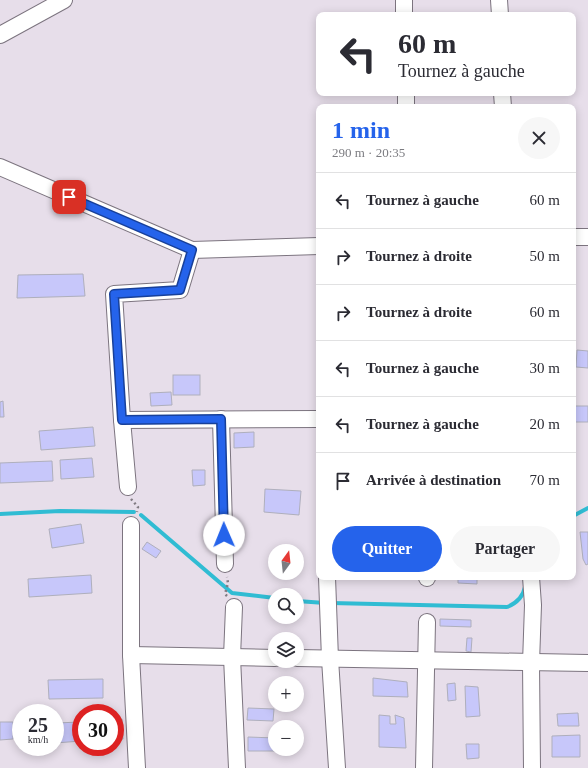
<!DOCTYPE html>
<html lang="fr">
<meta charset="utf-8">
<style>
body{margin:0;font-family:Georgia,serif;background:#f7f7f7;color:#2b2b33;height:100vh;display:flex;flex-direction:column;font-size:15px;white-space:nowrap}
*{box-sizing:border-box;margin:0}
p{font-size:13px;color:#7c7c81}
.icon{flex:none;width:22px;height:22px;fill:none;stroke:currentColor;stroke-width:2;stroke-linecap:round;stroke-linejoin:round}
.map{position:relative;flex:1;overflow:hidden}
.details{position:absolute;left:316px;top:104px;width:260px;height:476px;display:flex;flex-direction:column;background:#fff;border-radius:8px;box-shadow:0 2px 10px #0003}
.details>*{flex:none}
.banner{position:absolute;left:316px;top:12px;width:260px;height:84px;border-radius:8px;box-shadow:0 2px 10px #0003;background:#fff;color:#2b2b33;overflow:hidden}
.needle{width:26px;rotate:15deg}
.tools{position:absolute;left:268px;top:544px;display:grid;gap:8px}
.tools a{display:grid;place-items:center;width:36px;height:36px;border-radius:50%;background:#fff;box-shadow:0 2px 10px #0003;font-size:20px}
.speed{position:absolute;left:12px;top:704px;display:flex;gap:8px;font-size:20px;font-weight:700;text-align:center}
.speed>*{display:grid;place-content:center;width:52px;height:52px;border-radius:50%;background:#fff;box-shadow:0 2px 10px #0003;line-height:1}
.speed small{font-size:10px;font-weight:400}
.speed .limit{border:6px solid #d22;background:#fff;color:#111}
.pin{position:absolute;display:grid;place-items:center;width:34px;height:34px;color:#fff;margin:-17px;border-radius:8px;box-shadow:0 2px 6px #0006}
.me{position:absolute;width:44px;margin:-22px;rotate:359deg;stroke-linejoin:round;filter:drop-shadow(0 0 3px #0008)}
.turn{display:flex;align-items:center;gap:14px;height:84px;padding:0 16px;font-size:18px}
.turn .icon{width:52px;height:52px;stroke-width:2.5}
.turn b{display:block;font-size:28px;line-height:34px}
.round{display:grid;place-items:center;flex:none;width:42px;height:42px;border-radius:21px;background:#f7f7f7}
.summary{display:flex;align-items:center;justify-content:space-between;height:68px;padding:0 16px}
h1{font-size:24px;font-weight:700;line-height:30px;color:#2563eb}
.button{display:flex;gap:8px;margin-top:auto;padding:8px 16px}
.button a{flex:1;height:46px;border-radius:24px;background:#2563eb;color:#fff;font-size:16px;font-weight:700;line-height:46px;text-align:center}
.button a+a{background:#f7f7f7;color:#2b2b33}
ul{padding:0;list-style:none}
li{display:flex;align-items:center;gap:12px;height:56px;padding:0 16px;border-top:1px solid #e1e1e2}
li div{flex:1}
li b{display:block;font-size:15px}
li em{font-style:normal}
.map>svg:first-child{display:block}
</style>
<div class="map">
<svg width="588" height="768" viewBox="0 0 588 768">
<rect width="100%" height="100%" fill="#e7deea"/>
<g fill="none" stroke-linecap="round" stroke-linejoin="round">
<g stroke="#30bcd3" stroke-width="4">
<polyline points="0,514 60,511 134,512"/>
<polyline points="141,515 232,593 275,598"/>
<polyline points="573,516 588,508"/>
<polyline points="297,601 325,603"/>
<path d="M331 603 507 607C517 603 523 597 525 587"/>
</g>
</g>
<g fill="#c7c7fa" stroke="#afafbc">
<polygon points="83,274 85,296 17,298 18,275"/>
<polygon points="577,350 588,351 588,368 576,367"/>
<rect x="173" y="375" width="27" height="20"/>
<polygon points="171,392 172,405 151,406 150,393"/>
<polygon points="3,401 4,417 0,417 0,402"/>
<rect x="573" y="406" width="15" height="16"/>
<polygon points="93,427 95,446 41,450 39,431"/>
<polygon points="254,432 254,447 234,448 234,433"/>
<polygon points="92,458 94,477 61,479 60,460"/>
<polygon points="52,461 53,481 0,483 0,463"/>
<polygon points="192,470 205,470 205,485 193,486"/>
<polygon points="265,489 301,491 299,515 264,512"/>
<polygon points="81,524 84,543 52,548 49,529"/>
<polygon points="580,532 588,532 588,564 586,565 583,559"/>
<polygon points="147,542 161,551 156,558 142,549"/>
<polygon points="91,575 92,593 29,597 28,579"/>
<polygon points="458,577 477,577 477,584 458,583"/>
<polygon points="440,619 471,620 471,627 440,626"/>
<polygon points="467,638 472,638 471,652 466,651"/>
<polygon points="373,678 407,682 408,697 373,696"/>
<polygon points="103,679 103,698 49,699 48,680"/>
<polygon points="455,683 456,700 448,701 447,684"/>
<polygon points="465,686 478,687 480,716 466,717"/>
<polygon points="248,708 274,709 273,721 247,720"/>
<polygon points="578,713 579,726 558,726 557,714"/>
<polygon points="379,715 390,716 390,724 396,724 395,715 404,718 406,748 379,747"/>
<polygon points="122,719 123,739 115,739 115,720"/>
<polygon points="0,722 13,722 13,739 0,740"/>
<polygon points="81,722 81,741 55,743 55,723"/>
<polygon points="580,735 580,757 552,757 552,736"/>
<polygon points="248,737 275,738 275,749 277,749 277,751 248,751"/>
<polygon points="466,744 479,744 479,758 467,759"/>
</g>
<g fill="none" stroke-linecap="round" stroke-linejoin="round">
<defs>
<g id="minor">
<polyline points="404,0 404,15"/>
<polyline points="499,0 500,15"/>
<polyline points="0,35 64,0"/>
<polyline points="406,93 406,107"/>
<polyline points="502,93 503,107"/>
<polyline points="0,167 192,250 319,246"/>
<polyline points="573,237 588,237"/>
<polyline points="221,419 225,564"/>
<polyline points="122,420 319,419"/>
<polyline points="128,487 122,420 114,294 180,290 192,250"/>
<polyline points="131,525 131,655 137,768"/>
<polyline points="327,577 330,659 337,768"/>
<polyline points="427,577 427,578"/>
<polyline points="531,577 533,605 531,663 532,768"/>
<polyline points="234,607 232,657 237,768"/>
<polyline points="131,655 275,658"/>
<polyline points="297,658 588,663"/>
<polyline points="424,768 427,622"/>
</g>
</defs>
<use href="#minor" stroke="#7c747f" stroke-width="18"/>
<g stroke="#817b82" stroke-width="2.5" stroke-dasharray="2 3" stroke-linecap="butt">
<polyline points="131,499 138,507 137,512"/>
<polyline points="227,596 225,594 228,583 227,577"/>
</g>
<use href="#minor" stroke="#fff" stroke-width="16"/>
</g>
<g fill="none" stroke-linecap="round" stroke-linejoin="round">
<defs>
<polyline id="route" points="69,197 192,250 180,290 114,294 122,420 221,419 224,535"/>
</defs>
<use href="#route" stroke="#184099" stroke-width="10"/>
<use href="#route" stroke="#2563eb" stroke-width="7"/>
</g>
</svg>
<div class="tools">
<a><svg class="needle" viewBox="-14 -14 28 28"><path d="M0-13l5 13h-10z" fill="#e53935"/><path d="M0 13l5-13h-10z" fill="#7c7c81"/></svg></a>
<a><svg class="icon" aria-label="search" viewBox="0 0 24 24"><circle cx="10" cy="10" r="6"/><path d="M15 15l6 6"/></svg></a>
<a><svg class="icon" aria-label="layers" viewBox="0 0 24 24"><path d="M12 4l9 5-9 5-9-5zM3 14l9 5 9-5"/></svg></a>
<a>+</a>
<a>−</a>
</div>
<div class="speed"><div>25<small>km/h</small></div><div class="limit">30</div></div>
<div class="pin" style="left:69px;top:197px;background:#d93025"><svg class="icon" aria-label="arrive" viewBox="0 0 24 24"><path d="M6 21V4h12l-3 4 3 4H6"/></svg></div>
<svg class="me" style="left:224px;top:535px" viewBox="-20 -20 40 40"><circle r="19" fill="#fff"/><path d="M0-13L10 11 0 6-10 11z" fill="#2563eb"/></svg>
<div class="banner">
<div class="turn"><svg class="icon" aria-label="left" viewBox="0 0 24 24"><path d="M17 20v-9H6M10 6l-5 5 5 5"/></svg><div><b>60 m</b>Tournez à gauche</div></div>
</div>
<section class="details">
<div class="summary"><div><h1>1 min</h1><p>290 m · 20:35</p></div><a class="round"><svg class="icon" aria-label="close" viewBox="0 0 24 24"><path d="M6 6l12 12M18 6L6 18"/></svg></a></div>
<ul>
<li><svg class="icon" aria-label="left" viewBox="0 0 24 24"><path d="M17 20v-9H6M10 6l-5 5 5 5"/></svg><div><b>Tournez à gauche</b></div><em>60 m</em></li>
<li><svg class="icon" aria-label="right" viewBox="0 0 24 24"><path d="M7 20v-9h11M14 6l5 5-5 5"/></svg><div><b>Tournez à droite</b></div><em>50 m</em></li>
<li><svg class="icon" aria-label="right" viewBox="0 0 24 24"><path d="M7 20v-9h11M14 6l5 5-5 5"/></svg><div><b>Tournez à droite</b></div><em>60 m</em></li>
<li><svg class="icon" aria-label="left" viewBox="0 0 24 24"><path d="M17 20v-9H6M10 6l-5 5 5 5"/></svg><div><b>Tournez à gauche</b></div><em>30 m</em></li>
<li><svg class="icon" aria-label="left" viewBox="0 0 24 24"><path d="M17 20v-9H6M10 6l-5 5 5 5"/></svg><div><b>Tournez à gauche</b></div><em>20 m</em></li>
<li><svg class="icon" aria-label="arrive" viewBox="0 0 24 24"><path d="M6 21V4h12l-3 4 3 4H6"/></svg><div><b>Arrivée à destination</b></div><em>70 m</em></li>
</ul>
<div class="button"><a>Quitter</a><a>Partager</a></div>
</section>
</div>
